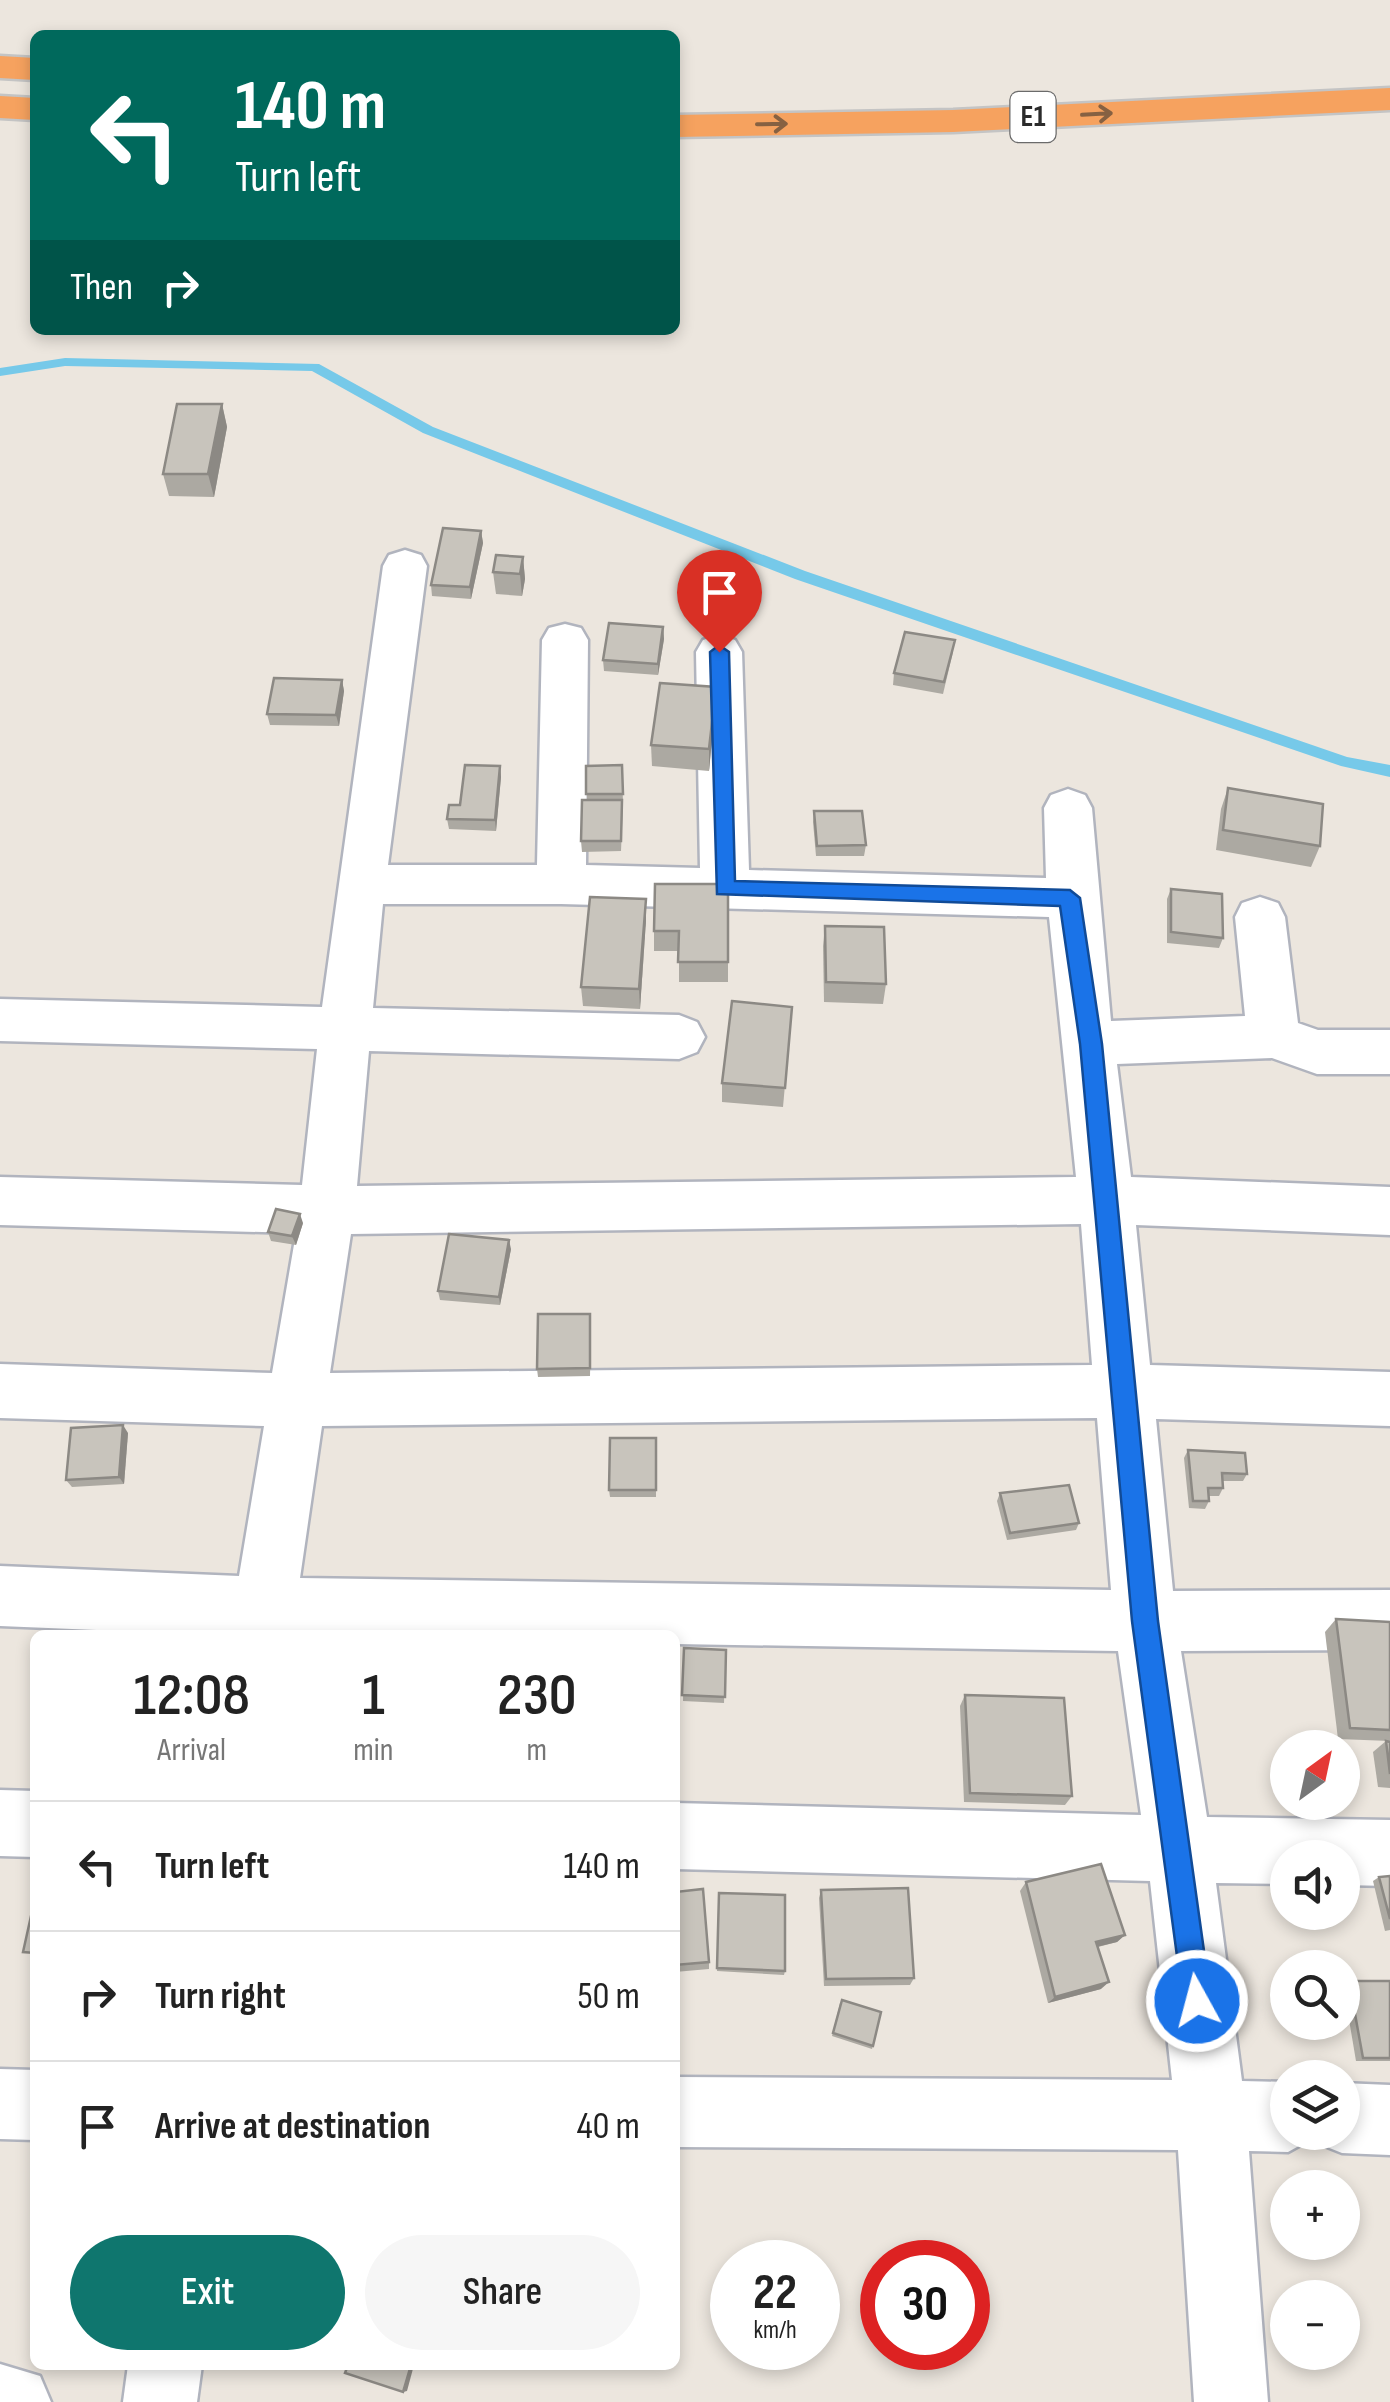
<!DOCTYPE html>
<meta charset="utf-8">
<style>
body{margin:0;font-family:"Sofia Sans Condensed",sans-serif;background:#f6f6f6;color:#222;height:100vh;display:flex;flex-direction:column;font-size:38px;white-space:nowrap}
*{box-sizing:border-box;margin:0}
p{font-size:32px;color:#767676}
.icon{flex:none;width:55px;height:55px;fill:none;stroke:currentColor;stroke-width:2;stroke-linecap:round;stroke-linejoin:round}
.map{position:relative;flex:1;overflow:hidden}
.drawer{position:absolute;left:30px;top:1630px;width:650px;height:740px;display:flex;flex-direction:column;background:#fff;border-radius:15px;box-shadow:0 5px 15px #0003}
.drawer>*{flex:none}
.top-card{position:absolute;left:30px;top:30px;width:650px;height:305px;border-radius:15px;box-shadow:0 5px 15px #0003;background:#00695c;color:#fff;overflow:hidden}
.needle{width:65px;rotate:33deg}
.tools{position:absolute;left:1270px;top:1730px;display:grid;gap:20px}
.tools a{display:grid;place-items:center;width:90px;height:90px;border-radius:50%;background:#fff;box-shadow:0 5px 15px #0003;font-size:50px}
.speed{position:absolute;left:710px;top:2240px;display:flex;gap:20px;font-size:50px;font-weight:700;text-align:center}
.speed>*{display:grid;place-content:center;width:130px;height:130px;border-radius:50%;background:#fff;box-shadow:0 5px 15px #0003;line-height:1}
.speed small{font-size:25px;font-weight:400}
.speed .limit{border:15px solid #d22;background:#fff;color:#111}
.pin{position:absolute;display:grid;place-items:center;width:85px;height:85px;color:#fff;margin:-102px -42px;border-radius:50% 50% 50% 0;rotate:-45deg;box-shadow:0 0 10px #0007}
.pin .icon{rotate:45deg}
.me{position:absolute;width:110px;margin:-55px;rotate:353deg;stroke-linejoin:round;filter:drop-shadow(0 0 8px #0008)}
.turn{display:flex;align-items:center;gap:35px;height:210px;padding:0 40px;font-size:45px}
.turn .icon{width:130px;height:130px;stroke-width:2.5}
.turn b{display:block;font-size:70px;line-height:85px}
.then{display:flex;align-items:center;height:95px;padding:0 40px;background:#0003;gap:20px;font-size:38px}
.eta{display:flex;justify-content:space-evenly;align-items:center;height:170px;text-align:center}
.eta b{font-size:60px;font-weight:600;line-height:70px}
.cta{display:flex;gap:20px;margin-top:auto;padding:20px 40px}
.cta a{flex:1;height:115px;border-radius:60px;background:#0f766e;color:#fff;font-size:40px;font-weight:600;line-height:115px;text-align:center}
.cta a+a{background:#f6f6f6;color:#222}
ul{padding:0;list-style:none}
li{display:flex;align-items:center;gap:30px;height:130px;padding:0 40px;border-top:2px solid #e0e0e0}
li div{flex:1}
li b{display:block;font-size:38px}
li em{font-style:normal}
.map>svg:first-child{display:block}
</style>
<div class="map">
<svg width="1390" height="2402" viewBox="0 0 1390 2402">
<rect width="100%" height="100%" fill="#ece6de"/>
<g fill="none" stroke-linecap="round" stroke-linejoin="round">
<polygon fill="#76c9e9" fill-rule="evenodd" points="65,358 319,364 433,427 805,571 1347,757 1390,765 1390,777 1341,766 795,579 423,433 312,371 65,366 0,376 0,368"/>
<defs>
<g id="minor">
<path d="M405 550 421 555 427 566 388 865H537L542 640 549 628 565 624 581 628 588 640 586 865 700 868 696 652 703 640 719 635 735 640 742 652 749 870 1046 878 1044 808 1051 795 1068 789 1085 795 1092 808 1111 1021 1245 1016 1235 917 1242 903 1260 897 1278 903 1285 917 1298 1023 1318 1030H1390V1074H1317L1272 1058 1117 1064 1131 1177 1390 1187V1235L1136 1225 1150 1365 1390 1372V1426L1156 1419 1173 1591 1390 1590V1650L1181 1651 1207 1817 1390 1820V1886L1342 1885V1858H1288V1884L1216 1883 1242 2081 1288 2082V2132H1342V2083L1390 2085V2155L1342 2153 1317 2143 1315 2137 1288 2152 1249 2151 1268 2402H1194L1178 2150 675 2147V2077L1172 2080 1150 1881 675 1869V1803L1141 1815 1118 1651 675 1644V1635H217L0 1626V1566L239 1576 264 1426 0 1418V1364L272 1373 296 1233 0 1225V1177L302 1185 317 1049 0 1041V999L322 1007 383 566 389 555ZM383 904H561L1049 917 1076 1177 357 1186 369 1051 679 1059 697 1052 705 1037 697 1022 679 1015 373 1008ZM1081 1224 1092 1365 330 1373 351 1234ZM1097 1418 1111 1590 300 1578 322 1426Z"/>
<polygon points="0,1790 35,1791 35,1857 0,1856"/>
<polygon points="0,2069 35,2070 35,2140 0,2139"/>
<polygon points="0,2364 40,2376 51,2402 0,2402"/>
<polygon points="128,2365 202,2365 197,2402 123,2402"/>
</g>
<g id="highway">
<polygon points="0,56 35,58 35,80 0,78"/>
<polygon points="1390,88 1390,110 953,132 675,137 675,115 953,110"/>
<polygon points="0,96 35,98 35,120 0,118"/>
</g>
</defs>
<use href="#minor" stroke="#b1b4be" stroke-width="5"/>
<use href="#highway" stroke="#c4c4c4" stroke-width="5"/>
<use href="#minor" fill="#fff" fill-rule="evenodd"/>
<use href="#highway" fill="#f6a25f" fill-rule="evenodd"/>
</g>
<g fill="#aca9a2">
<polygon points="222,404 227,427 214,497 169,496 163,474"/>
<polygon points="481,531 483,543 471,599 432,596 431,585"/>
<polygon points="523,557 525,579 522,596 496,594 493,572"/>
<polygon points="663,627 664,639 658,675 604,671 603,660"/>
<polygon points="953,652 943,694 893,685 894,673"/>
<polygon points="342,680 344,691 339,726 270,725 267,714"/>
<polygon points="716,687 715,708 709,771 652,766 651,745"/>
<polygon points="622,765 623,805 621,851 582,852 581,841 587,800 586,766"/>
<polygon points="500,766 501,777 496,831 449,829 447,819"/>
<polygon points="1228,788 1320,846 1311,867 1216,850 1221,809"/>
<polygon points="814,811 866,845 864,856 816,856 813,822"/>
<polygon points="728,884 728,982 679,982 679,951 654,951 654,931"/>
<polygon points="1171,889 1223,938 1219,948 1167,943 1167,899"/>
<polygon points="646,899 646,920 640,1009 583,1006 581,987"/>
<polygon points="825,926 886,984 883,1004 824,1002 823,946"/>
<polygon points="792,1007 783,1107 722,1102 722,1083"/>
<polygon points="303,1223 296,1245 271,1241 268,1232"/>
<polygon points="511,1249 500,1305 440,1300 438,1291"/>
<polygon points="591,1323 590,1376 538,1377 537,1369"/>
<polygon points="128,1433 124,1484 72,1487 66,1480"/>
<polygon points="656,1438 656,1497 610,1497 609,1490"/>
<polygon points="1188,1450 1247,1474 1243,1481 1223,1481 1223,1488 1219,1496 1209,1496 1209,1501 1205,1509 1189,1508 1184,1458"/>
<polygon points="1000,1493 1079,1523 1076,1530 1007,1540 997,1501"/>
<polygon points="1336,1619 1390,1622 1390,1741 1338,1739 1325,1632"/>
<polygon points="684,1648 726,1650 724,1703 683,1701"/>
<polygon points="965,1695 1072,1796 1065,1805 964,1802 960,1706"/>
<polygon points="1386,1741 1390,1742 1390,1788 1378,1787 1373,1752"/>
<polygon points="1390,1876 1390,1930 1385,1931 1373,1881 1379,1877"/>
<polygon points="1026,1882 1125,1935 1117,1942 1098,1947 1101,1989 1048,2003 1020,1891"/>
<polygon points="821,1890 914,1978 910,1985 824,1986 819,1898"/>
<polygon points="675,1892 709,1962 709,1969 675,1972"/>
<polygon points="719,1893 785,1971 784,1975 717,1971"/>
<polygon points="1349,1981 1390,1981 1390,2061 1356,2061 1343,1984"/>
<polygon points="840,2003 873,2046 872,2049 832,2036"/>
</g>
<g fill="#8c8984">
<polygon points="222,404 227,427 214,497 208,474"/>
<polygon points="481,531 483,543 471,599 470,587"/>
<polygon points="523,557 525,579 522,596 520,574"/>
<polygon points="663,627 664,639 658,675 658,664"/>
<polygon points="342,680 344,691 339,726 336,715"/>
<polygon points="716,687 715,708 709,771 709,749"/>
<polygon points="500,766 501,777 496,831 495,820"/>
<polygon points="646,899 646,920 640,1009 639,989"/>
<polygon points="300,1214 303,1223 296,1245 292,1236"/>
<polygon points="509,1240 511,1249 500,1305 499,1297"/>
<polygon points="123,1425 128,1433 124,1484 119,1477"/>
<polygon points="1125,1935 1117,1942 1088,1949 1096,1942"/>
<polygon points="1109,1982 1101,1989 1048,2003 1055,1997"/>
<polygon points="411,2365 414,2365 407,2391 403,2392"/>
</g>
<g fill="#c8c4bc" stroke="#8c8984" stroke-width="2.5">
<polygon points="177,404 222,404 208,474 163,474"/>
<polygon points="443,528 481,531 470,587 431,585"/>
<polygon points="496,555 523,557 520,574 493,572"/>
<polygon points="609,623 663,627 658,664 603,660"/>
<polygon points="905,632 955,640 944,682 894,673"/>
<polygon points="274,678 342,680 336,715 267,714"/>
<polygon points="660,683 716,687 709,749 651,745"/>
<polygon points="465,765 500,766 495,820 447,819 449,805 460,805"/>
<polygon points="622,765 623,794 586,794 586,766"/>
<polygon points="1228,788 1323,804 1320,846 1223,830"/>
<polygon points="582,800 622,800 621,841 581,841"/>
<polygon points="814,811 862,811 866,845 817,846"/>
<polygon points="655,884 728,884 728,962 678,962 679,931 654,931"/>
<polygon points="1171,889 1222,894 1223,938 1171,932"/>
<polygon points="590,897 646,899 639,989 581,987"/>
<polygon points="825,926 884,927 886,984 826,982"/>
<polygon points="732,1001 792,1007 785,1088 722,1083"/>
<polygon points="276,1209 300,1214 292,1236 268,1232"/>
<polygon points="449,1234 509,1240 499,1297 438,1291"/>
<polygon points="538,1314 590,1314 590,1368 537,1369"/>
<polygon points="123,1425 119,1477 66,1480 71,1428"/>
<polygon points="610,1438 656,1438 656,1490 609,1490"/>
<polygon points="1188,1450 1245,1453 1247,1474 1222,1473 1223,1488 1208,1488 1209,1501 1193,1501"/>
<polygon points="1069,1485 1079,1523 1010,1533 1000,1493"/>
<polygon points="1336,1619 1390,1622 1390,1730 1350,1728"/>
<polygon points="684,1648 726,1650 725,1697 682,1695"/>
<polygon points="965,1695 1064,1698 1072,1796 970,1793"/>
<polygon points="1386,1741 1390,1742 1390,1774"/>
<polygon points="1101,1864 1125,1935 1096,1942 1109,1982 1055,1997 1026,1882"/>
<polygon points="1390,1876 1390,1919 1379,1877"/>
<polygon points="908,1888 914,1978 826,1979 821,1890"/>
<polygon points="703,1889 709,1962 675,1965 675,1892"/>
<polygon points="719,1893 785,1895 785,1971 717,1968"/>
<polygon points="35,1898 35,1953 23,1952"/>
<polygon points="1349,1981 1390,1981 1390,2058 1363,2058"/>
<polygon points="842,2000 881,2012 873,2046 833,2033"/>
<polygon points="348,2365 411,2365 403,2392 345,2373"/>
</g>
<defs><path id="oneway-shaft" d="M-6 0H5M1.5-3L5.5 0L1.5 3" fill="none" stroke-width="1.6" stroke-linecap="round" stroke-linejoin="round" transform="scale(2.5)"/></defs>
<g stroke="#866142">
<use href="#oneway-shaft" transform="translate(1097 114) rotate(-3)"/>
<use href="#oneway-shaft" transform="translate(772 124) rotate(-1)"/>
</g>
<polygon fill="#1a73e8" stroke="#114b97" stroke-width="2.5" points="719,645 729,652 735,881 1070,890 1080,898 1102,1044 1158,1621 1211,2001 1207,2011 1197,2015 1187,2011 1183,2001 1132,1621 1080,1044 1060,906 717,894 710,652"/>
<g text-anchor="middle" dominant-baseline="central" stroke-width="8" stroke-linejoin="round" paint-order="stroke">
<rect fill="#fff" stroke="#6b6b6b" stroke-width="2.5" x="1010.5" y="92" width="45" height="50" rx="8"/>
<g font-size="30" font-weight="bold" fill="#2b2b2b">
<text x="1033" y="117">E1</text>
</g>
</g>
</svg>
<div class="tools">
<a><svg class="needle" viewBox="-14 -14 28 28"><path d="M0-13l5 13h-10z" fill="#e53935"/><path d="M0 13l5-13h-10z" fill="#767676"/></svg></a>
<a><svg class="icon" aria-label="sound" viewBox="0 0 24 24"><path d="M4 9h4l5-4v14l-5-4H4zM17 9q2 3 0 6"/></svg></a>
<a><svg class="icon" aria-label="search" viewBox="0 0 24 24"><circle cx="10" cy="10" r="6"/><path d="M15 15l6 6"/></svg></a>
<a><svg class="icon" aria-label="layers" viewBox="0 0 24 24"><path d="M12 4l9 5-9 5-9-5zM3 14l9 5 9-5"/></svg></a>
<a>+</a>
<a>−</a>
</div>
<div class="speed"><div>22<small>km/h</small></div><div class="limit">30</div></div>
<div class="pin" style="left:719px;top:652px;background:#d93025"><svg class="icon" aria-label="arrive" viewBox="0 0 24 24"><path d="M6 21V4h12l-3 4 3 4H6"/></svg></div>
<svg class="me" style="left:1197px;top:2001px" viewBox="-20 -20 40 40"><circle r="17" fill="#1a73e8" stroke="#fff" stroke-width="3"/><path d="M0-11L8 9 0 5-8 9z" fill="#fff"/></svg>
<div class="top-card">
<div class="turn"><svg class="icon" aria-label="left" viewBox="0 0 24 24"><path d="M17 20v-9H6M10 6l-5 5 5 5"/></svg><div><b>140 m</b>Turn left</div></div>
<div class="then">Then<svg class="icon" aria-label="right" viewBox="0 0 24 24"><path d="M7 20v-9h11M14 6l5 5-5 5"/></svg></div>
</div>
<section class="drawer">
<div class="eta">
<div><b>12:08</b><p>Arrival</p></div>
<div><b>1</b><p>min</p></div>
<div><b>230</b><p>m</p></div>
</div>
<ul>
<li><svg class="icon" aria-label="left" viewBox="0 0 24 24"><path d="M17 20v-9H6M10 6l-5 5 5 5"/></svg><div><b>Turn left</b></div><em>140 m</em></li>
<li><svg class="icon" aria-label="right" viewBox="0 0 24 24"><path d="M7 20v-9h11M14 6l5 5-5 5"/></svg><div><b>Turn right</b></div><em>50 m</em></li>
<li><svg class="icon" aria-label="arrive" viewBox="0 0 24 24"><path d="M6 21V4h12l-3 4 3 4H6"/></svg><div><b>Arrive at destination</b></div><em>40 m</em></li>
</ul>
<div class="cta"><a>Exit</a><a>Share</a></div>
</section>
</div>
